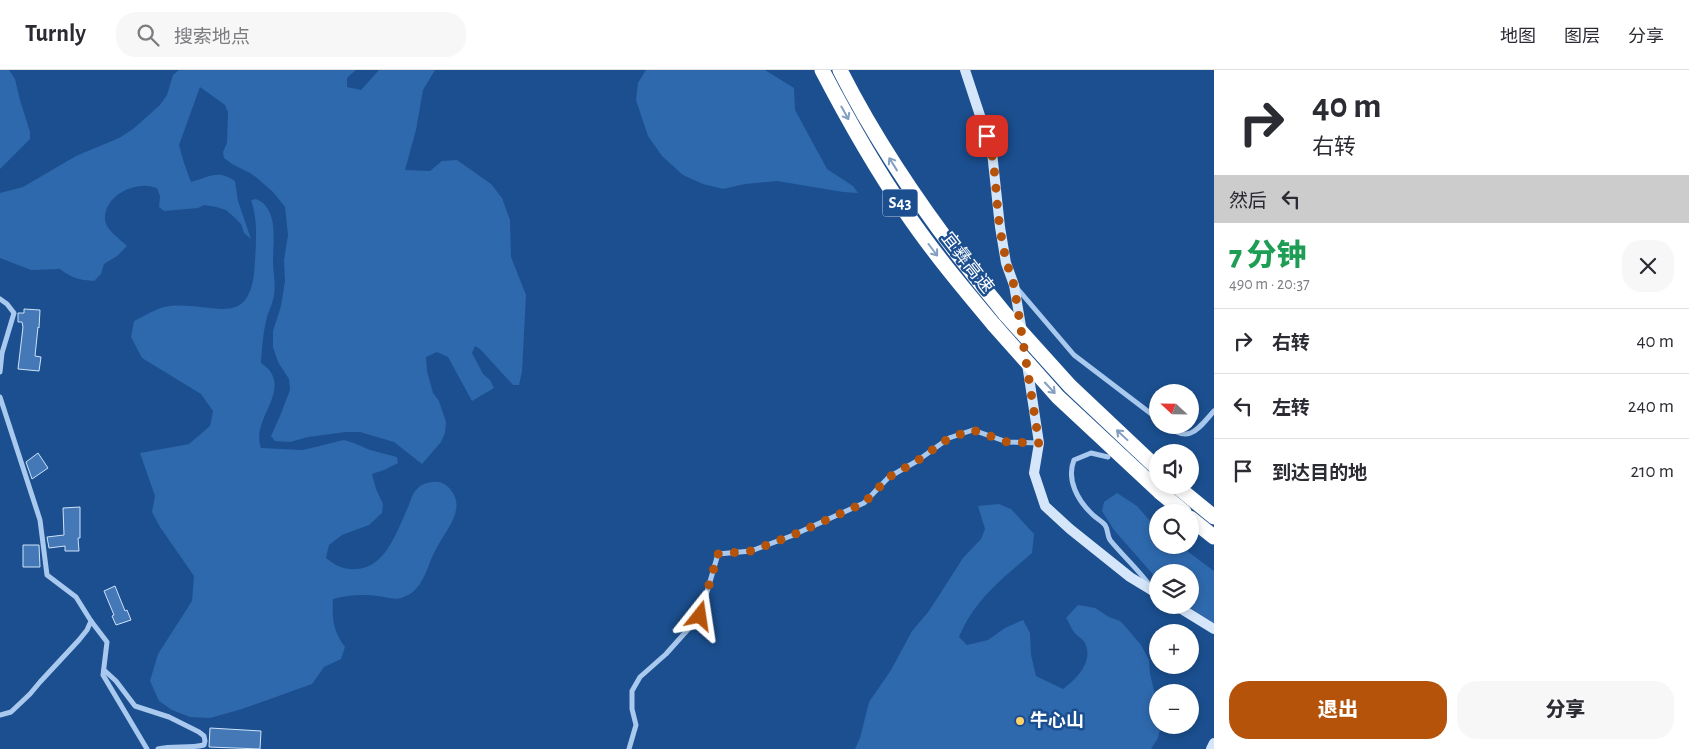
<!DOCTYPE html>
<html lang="zh">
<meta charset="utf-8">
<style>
body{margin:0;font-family:"Alegreya Sans","Noto Sans SC",sans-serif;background:#f7f7f7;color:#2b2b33;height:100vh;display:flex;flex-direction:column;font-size:19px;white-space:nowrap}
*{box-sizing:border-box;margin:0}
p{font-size:16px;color:#7c7c81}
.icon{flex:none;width:28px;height:28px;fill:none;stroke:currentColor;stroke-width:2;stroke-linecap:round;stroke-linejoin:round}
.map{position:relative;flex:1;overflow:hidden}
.side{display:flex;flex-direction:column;background:#fff;width:475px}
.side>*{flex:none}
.top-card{background:#fff;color:#2b2b33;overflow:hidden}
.needle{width:32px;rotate:292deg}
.buttons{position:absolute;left:1149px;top:314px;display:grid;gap:10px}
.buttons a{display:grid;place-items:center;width:50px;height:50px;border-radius:50%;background:#fff;box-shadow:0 2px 8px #0003;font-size:25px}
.pin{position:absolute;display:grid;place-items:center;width:42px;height:42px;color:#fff;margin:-21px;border-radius:10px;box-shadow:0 2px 8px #0006}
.me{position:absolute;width:55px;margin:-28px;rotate:15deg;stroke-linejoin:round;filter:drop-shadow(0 0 4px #0008)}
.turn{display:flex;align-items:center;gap:18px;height:105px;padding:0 15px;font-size:22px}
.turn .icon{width:65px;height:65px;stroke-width:2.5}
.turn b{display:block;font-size:35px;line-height:42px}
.then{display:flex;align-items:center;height:48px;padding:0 15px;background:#0003;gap:10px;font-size:19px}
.round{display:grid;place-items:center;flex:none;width:52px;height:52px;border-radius:20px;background:#f7f7f7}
.overview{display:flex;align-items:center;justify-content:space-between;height:85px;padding:0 15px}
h1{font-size:30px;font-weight:800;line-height:38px;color:#1e9e55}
.action{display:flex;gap:10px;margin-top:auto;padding:10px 15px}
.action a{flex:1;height:58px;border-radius:20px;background:#b45309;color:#fff;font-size:20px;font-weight:800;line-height:58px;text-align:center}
.action a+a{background:#f7f7f7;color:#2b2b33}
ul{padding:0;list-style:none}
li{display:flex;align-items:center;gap:15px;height:65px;padding:0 15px;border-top:1px solid #e1e1e2}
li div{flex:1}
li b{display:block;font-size:19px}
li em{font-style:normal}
header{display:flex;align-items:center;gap:30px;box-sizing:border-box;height:70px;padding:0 25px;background:#fff;border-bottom:1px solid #e1e1e2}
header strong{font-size:24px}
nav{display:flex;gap:28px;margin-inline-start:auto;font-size:18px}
.search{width:350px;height:45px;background:#f7f7f7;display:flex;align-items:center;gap:12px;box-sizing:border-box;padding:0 18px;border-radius:20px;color:#7c7c81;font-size:19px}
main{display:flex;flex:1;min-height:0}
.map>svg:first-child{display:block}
</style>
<header>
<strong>Turnly</strong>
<div class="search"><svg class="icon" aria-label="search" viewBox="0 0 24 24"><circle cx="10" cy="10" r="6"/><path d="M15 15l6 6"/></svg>搜索地点</div>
<nav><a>地图</a><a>图层</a><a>分享</a></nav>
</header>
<main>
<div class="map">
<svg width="1214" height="679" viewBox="0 0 1214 679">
<rect width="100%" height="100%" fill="#1b4f8f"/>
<g fill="#2e69ad">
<polygon points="0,0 9,0 15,9 20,30 30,62 30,69 0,99"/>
<path d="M179 0H356L347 8V17L361 20 379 0H435L423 20 416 60 405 100 430 101 442 91 457 90 491 114 502 128 510 150 511 187 526 225 522 302 519 315H513L480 279 475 276 472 283 483 304 490 310 494 318 472 331 448 287 437 282 426 287 427 301 433 323 439 331 446 352 445 363 441 372 422 394 394 372 360 362H346L308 367 290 372 275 371 271 366 280 346 290 320 289 309 278 292 273 277V261L281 236 285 211 284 190 288 165 285 137 273 122 257 108 250 103 232 94 224 88 223 82 227 73 228 42 225 35 200 17 179 75 184 93 191 112C209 107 217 99 235 111L238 131 251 169 244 163 241 154 234 147 226 140 216 137 204 135 198 138 164 141 159 137 160 126 157 118C152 117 146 115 142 116 124 117 104 130 105 150 106 160 120 169 127 176L117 186 104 194 101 204 94 211C80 210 71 208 60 199L31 200 0 188V123L23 117 76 86 119 68 133 59 160 35 167 25 173 5Z"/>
<polygon points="646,0 765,0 794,18 795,40 827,99 853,116 858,123 843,122 777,111 745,114 723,119 703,114 683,105 662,86 648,66 636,30 638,13"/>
<path d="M256 129C279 138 273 171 273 191 273 202 276 214 274 225 273 233 269 240 267 247 263 262 262 278 261 293 264 295 268 298 270 301 287 325 251 351 261 378L303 380 344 370 354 373 370 380 397 387 398 393 384 400 372 404 376 419 383 434 382 443 369 455 342 465 329 475 326 488C336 496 344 500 357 499 387 497 398 458 409 435 411 429 413 422 418 418 423 413 432 411 439 412 446 414 449 417 453 423 465 442 443 464 435 481 425 500 424 521 401 528 393 530 385 527 378 526 364 524 347 525 333 529 332 549 333 561 345 577L341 589 324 597 312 614 242 639 210 648 190 647 172 640 159 631 150 611 158 584 192 531 194 506 160 457 152 442 155 426 140 383 189 374 210 356 213 341 201 324 142 288 131 267 134 251C145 246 158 237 170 236 216 232 252 262 255 191 256 171 258 149 251 130Z"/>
<polygon points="1117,423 1137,436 1157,459 1158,475 1179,475 1214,501 1214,553 1185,535 1190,535 1190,502 1158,502 1157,509 1114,460 1102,441 1104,432"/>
<path d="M999 434 1011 439 1034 464 1032 483C1002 509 975 529 959 567L967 575 988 570 1005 558 1023 550 1030 563 1031 585 1036 606 1063 619C1076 609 1094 592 1085 573 1082 568 1077 566 1074 562 1071 558 1069 552 1066 548L1078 535 1095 538 1109 547 1120 551 1124 555 1141 575 1149 590 1150 604 1157 632 1158 655H1161L1158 668 1151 679H855L860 668 869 632 891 600 912 561 929 541 963 488 981 469 985 459 978 436Z"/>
</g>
<g fill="#4478b7" stroke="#cfe3fa">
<polygon points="24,239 40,240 39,258 38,257 35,286 41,287 39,301 18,299 23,257 22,252 18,252 18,243 24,243"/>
<polygon points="38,383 48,398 32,409 26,392"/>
<polygon points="80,437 80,468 78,468 79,481 65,481 65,476 49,478 47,467 64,465 63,438"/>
<polygon points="23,475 39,475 40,497 23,497"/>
<polygon points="115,516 125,541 127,540 131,550 116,555 112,546 114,545 104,521"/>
<polygon points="210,658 261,661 260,679 209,677"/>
</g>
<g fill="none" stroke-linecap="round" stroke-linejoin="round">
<g stroke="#a9c9ee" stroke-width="5">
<polyline points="1016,217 1074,285 1158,349"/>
<polyline points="0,229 7,234 14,243 2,283 0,302"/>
<polyline points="0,327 40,450 47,505 76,527 91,551 107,572 103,605 147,679"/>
<path d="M1165 355C1190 374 1197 360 1214 341"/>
<path d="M1108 387 1091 383 1074 390C1066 410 1078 431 1093 445 1097 449 1102 451 1105 455 1108 459 1107 465 1110 470 1123 486 1139 500 1151 517"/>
<path d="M104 600 116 611 135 636 169 647 199 662 204 666 205 671 204 675C188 679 173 675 158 679"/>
<polyline points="0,645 11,642 30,624 40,612 79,570 87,560 91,551"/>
<polyline points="629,679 636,655 632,639 632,621 640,607 666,584 700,546 718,484 751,481 791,466 864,433 889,407 917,391 949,368 973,360 1007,372 1039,373"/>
</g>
<g stroke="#d6e6fa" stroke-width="10">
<polyline points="965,0 992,82 1000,157 1006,193 1014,215 1022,262"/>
<polyline points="1027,294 1039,373 1034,403 1045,436 1070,459 1130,507 1158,524"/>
<polyline points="1175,535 1214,559"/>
<polyline points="1211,679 1214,673"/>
</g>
<g stroke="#fff" stroke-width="15">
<path d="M822 0C847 48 874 96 905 141 932 181 963 218 994 255"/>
<path d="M840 0C885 89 942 168 1006 245"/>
<polyline points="1175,415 1214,447"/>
<polyline points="1161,423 1184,442"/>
<polyline points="1190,448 1214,467"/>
</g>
<g stroke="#fff" stroke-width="15">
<polyline points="1006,245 1070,316 1158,399"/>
<polyline points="994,255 1058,327 1161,423"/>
</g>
</g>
<defs><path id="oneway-shaft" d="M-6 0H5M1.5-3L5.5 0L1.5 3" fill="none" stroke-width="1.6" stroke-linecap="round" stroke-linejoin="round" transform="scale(1.25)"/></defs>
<g stroke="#829ec1">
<use href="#oneway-shaft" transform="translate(845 43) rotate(61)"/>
<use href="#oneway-shaft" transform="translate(893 94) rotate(-122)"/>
<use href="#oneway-shaft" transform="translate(933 180) rotate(53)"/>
<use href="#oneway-shaft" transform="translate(1050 318) rotate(47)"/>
<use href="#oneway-shaft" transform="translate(1122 365) rotate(-137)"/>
</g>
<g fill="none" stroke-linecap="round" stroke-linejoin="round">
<path stroke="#b45309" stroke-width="9" stroke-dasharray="0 16.2" d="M700 546 718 484 751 481 791 466 864 433 889 407 917 391 949 368 973 360 1007 372 1039 373 1014 215C1007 196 1003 178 1000 158 995 127 997 95 987 66"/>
</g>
<circle fill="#ffd166" stroke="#1b4f8f" stroke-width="2" cx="1020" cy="651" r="5"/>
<g text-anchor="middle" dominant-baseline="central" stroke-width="5" stroke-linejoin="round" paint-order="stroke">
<rect fill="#1b4f8f" stroke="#bbcadd" stroke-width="1" x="882.5" y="119.5" width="35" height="27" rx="4"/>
<g font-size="16" font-weight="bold" fill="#fff">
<text x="900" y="133">S43</text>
</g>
<g font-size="18" fill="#fff" stroke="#1b4f8f">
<text transform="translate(967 193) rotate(52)">宜彝高速</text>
</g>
<g font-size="18" font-weight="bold" fill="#fff" stroke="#1b4f8f" text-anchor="start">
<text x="1030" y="651">牛心山</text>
</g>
</g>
</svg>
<div class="buttons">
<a><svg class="needle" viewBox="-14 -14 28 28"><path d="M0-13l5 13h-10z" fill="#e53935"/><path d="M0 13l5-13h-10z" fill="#7c7c81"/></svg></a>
<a><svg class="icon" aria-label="sound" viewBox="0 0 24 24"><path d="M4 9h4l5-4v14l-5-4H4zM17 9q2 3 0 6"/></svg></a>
<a><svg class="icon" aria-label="search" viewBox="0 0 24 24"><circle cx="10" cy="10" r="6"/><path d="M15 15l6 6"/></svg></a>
<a><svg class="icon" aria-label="layers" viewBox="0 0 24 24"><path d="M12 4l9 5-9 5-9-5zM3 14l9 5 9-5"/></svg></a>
<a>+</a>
<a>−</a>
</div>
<div class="pin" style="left:987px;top:66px;background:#d93025"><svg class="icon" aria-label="arrive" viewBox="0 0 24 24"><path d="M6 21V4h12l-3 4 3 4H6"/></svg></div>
<svg class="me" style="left:700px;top:546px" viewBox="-20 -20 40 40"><path d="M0-17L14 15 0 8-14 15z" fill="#b45309" stroke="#fff" stroke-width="4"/></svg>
</div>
<section class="side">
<div class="top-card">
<div class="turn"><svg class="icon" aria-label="right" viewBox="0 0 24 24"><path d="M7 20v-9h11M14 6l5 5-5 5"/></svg><div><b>40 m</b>右转</div></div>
<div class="then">然后<svg class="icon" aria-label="left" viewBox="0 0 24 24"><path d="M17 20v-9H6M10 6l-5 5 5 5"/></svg></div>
</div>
<div class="overview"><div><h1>7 分钟</h1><p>490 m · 20:37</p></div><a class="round"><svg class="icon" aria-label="close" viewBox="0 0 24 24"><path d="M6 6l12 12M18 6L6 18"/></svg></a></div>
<ul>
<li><svg class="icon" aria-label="right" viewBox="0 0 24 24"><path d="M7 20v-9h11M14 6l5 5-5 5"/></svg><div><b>右转</b></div><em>40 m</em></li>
<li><svg class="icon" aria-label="left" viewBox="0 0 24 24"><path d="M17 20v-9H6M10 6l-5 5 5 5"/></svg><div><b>左转</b></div><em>240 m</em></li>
<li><svg class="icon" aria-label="arrive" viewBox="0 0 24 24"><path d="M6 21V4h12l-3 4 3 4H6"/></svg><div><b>到达目的地</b></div><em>210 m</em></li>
</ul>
<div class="action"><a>退出</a><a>分享</a></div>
</section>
</main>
